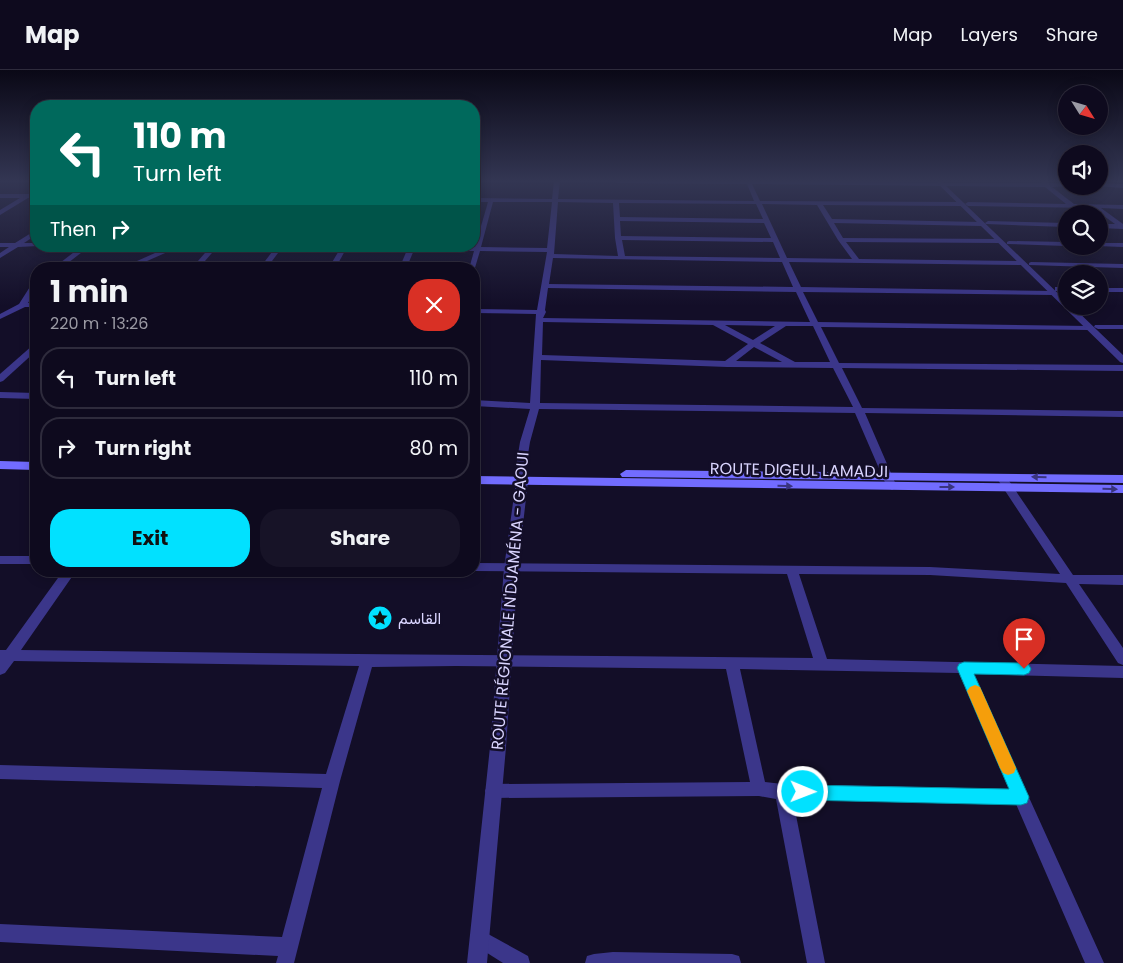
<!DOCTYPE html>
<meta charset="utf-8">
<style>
body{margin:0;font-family:Poppins,Vazirmatn,sans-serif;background:#171327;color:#f1f3f6;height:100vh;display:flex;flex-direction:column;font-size:19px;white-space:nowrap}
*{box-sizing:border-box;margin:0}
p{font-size:16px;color:#9b9aa4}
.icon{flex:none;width:28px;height:28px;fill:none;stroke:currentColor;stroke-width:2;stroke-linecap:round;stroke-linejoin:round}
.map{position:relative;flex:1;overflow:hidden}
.panel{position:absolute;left:30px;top:192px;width:450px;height:315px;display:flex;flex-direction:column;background:#0e0a1e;border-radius:20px;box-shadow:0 2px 12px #0003,0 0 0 1px #2e2b3c}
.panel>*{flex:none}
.top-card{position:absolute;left:30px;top:30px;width:450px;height:152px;border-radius:20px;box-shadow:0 2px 12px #0003,0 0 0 1px #2e2b3c;background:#00695c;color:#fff;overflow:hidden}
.needle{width:32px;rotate:127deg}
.fabs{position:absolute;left:1058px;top:15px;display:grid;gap:10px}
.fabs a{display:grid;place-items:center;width:50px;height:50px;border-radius:50%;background:#0e0a1e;box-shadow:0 2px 12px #0003,0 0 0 1px #2e2b3c;font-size:25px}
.pin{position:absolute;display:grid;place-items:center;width:42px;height:42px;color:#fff;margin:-51px -21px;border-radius:50% 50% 50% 0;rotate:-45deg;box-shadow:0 0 5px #0007}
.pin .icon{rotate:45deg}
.me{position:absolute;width:55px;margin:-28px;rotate:91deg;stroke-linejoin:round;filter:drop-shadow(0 0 4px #0008)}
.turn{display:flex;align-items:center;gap:18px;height:105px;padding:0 20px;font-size:22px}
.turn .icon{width:65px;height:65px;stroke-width:2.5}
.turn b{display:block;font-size:35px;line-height:42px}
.then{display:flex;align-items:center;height:48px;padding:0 20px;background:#0003;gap:10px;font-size:19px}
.round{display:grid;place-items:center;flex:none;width:52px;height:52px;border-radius:20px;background:#171327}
.summary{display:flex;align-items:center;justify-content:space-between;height:85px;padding:0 20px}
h1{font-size:30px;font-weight:700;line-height:38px}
.button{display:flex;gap:10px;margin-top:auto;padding:10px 20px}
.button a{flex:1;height:58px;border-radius:20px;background:#01e1ff;color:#111;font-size:20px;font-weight:700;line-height:58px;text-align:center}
.button a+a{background:#171327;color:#f1f3f6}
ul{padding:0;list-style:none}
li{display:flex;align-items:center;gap:15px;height:62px;margin:0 10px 8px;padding:0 10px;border:2px solid #2e2b3c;border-radius:20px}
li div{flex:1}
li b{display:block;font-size:19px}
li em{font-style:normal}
header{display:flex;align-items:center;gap:30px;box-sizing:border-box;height:70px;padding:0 25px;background:#0e0a1e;border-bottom:1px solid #2e2b3c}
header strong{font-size:24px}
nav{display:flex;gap:28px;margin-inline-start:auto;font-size:18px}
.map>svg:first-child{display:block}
</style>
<header>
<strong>Map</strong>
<nav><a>Map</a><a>Layers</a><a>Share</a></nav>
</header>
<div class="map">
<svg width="1123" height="893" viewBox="0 0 1123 893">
<rect width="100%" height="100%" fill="#130e28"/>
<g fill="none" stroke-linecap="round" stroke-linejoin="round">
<g fill="#3b368a" fill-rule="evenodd">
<path d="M554 111H560L558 129 754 131 747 114 617 113 614 111 1041 113 1044 111 1048 113H1066L1068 116 1052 117 1074 134 1123 135V139L1101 138 1123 154V159L1099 158V154H1115L1093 138 968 136 965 134 968 132 1066 134 1045 117 752 114 760 131 962 132 965 134 962 136 823 135 832 149 982 152 985 154 982 156 834 153 843 168 1000 169 1003 171 1000 173 846 172 859 189 1022 191 1025 193 1022 195 789 192 801 217 1053 221 1057 223 1053 225 803 222 818 252 1089 256 1093 258 1089 260 821 257 839 293 1123 295V301L842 298 862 338 1123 341V347L865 343 897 417 892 420 887 417 855 343 539 339 530 372 525 403 520 406 515 403 520 372 530 339 474 336V330L530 333 536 244 474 243V239L537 240 547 182 480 181 474 201V199H469L474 181 414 180 406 199H399L407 180 346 179 335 199H328L340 179H281L266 199H259L275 178H240L237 176 475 177 488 132H474V128L552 129ZM493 132H552L547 178 481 177ZM558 132 613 133 615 168 618 186 554 184ZM619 133 756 134 763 149 620 147ZM762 134 817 135 838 170 852 189 787 188ZM620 151 764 153 771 168 621 166ZM622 170 773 172 780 188 625 186ZM553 188 782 192 793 217 549 214ZM548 218 796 222 810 252 543 248 546 242 545 240ZM543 252 713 255 748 274 725 291 542 285ZM725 255 775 256 753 270ZM786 256H813L830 292H795L760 273ZM754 277 782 292 736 291ZM541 290 727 297 833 298 853 337 540 333Z"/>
<polygon points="1099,113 1123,114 1123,118 1097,116"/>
<polygon points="0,124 36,124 36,128 28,128 0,145 0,140 20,128 0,128"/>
<polygon points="988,151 1066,153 1066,157 986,154 985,153"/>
<polygon points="36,160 36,165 24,173 36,173 36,176 38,176 18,177 0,188 0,183 9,177 0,177 0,173 15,173"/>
<polygon points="1009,171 1066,172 1066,176 1007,174 1007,172"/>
<polygon points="1099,173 1123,173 1123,177 1097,176 1099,176"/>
<polygon points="82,176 90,176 60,199 52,199"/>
<polygon points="114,176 181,176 129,199 119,199 164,179 147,180"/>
<polygon points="211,176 218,176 198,199 191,199"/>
<polygon points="1031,192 1123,194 1123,198 1029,195 1029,193"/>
<polygon points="33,212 36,212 36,219 28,233 36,233 36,237 25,237 0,249 0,244 19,234"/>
<rect x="1055" y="217" width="11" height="4"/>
<rect x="1099" y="218" width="24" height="4"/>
<polygon points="1095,255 1123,255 1123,259 1098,259 1094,257"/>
<polygon points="33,275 36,275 36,281 3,311 0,312 0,304"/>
<polygon points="0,322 36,323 36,329 0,328"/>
<path d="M1001 404 1005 405 1073 505H1123V515L1079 514 1123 578V595L1118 593 1066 513 930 505 799 504 827 589 1123 596V608L973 604 1104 893H1085L1016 734 793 730 825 893H807L776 729 759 726 493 728 487 726 485 721 487 716 493 714 750 712 726 599 456 596 372 597 340 711 294 893H276L278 886 0 872V854L282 867 322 718 0 709V695L326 704 359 596 14 591 5 603 0 605V580H6L63 501H76L21 580C285 584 549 585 813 588L787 504 474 501V493L930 497 1060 504 996 407ZM740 599 959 603 1010 719 783 714 765 712Z"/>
<rect x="0" y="486" width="36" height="8"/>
<polygon points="479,859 528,886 530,893 503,893 473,874 470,868 473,862"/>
<polygon points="613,882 732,884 739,886 741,893 585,893 587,886 594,884"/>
</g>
<g fill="#3b368a" fill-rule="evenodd">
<polygon points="935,111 941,111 1066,231 1066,236 1072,236 1123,285 1123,293 1120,292"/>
<polygon points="520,399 524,400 528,411 518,498 506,677 487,893 467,893 490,677 504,498 516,411 514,403"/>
</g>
<g fill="#726cff" fill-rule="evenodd">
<polygon points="0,391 36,392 36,400 0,399"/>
<polygon points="626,400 1123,405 1123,413 622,407 620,404"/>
<polygon points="474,406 1123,415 1123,423 474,414"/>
</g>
</g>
<defs><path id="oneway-solid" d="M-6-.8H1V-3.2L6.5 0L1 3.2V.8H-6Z" transform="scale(1.25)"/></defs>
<g fill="#39347e">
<use href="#oneway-solid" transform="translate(1039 407) rotate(-179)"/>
<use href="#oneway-solid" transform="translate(785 416) rotate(1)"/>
<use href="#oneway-solid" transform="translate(947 417)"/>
<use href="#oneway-solid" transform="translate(1110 419) rotate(1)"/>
</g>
<linearGradient id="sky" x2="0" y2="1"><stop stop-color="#0a0816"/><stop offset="0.47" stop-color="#333653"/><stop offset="1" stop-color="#333653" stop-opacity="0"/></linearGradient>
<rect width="1123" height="236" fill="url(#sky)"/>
<polygon fill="#01e1ff" stroke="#0192a6" points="964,592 1024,593 1029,595 1031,599 1029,603 1024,605 974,604 1029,727 1027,733 1021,735 803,730 797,728 795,722 797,717 803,715 1009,719 957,598 959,594"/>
<polygon fill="#f59e0b" points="975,615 980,617 1016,698 1014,703 1008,705 1003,703 1000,698 967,621 970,617"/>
<defs>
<symbol id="sight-disc" viewBox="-11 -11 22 22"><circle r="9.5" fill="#01e1ff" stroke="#130e28"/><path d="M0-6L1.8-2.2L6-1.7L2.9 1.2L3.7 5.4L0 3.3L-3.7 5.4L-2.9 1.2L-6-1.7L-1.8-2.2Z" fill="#111"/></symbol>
</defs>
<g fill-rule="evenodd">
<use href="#sight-disc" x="366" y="534" width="28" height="28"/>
</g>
<g text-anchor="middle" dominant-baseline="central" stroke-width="5" stroke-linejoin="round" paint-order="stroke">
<g font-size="16" fill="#dad5ff" stroke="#130e28">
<text transform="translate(799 400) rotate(1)">ROUTE DIGEUL LAMADJI</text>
<text transform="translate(510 531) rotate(-85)">ROUTE RÉGIONALE N'DJAMÉNA - GAOUI</text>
</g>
<g font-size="16" fill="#dad5ff" stroke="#130e28" text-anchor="start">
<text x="398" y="548">القاسم</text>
</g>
</g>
</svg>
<div class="fabs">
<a><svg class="needle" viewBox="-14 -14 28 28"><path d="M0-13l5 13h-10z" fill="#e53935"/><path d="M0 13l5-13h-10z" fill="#9b9aa4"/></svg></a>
<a><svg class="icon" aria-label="sound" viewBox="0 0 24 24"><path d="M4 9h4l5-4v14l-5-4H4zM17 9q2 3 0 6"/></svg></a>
<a><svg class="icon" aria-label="search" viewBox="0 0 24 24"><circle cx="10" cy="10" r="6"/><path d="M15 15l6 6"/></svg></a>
<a><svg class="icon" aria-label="layers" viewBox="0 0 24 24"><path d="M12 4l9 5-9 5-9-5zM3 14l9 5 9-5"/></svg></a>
</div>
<div class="pin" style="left:1024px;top:599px;background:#d93025"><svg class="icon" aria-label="arrive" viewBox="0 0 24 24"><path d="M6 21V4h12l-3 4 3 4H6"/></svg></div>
<svg class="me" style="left:803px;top:722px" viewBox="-20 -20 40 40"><circle r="17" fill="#01e1ff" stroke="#fff" stroke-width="3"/><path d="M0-11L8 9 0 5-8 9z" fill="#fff"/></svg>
<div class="top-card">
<div class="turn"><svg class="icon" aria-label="left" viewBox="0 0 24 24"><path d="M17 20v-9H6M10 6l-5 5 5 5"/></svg><div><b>110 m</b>Turn left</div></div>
<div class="then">Then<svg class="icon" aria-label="right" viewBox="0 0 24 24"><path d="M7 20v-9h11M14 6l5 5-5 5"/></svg></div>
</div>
<section class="panel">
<div class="summary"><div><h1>1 min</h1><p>220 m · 13:26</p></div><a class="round" style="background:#d93025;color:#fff"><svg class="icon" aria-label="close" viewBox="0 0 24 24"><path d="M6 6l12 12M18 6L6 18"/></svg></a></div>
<ul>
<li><svg class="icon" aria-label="left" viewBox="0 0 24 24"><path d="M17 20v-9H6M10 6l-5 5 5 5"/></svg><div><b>Turn left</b></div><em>110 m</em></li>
<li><svg class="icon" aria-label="right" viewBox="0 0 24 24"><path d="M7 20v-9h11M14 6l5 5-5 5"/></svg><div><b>Turn right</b></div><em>80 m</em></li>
</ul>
<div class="button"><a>Exit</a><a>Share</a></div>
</section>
</div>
